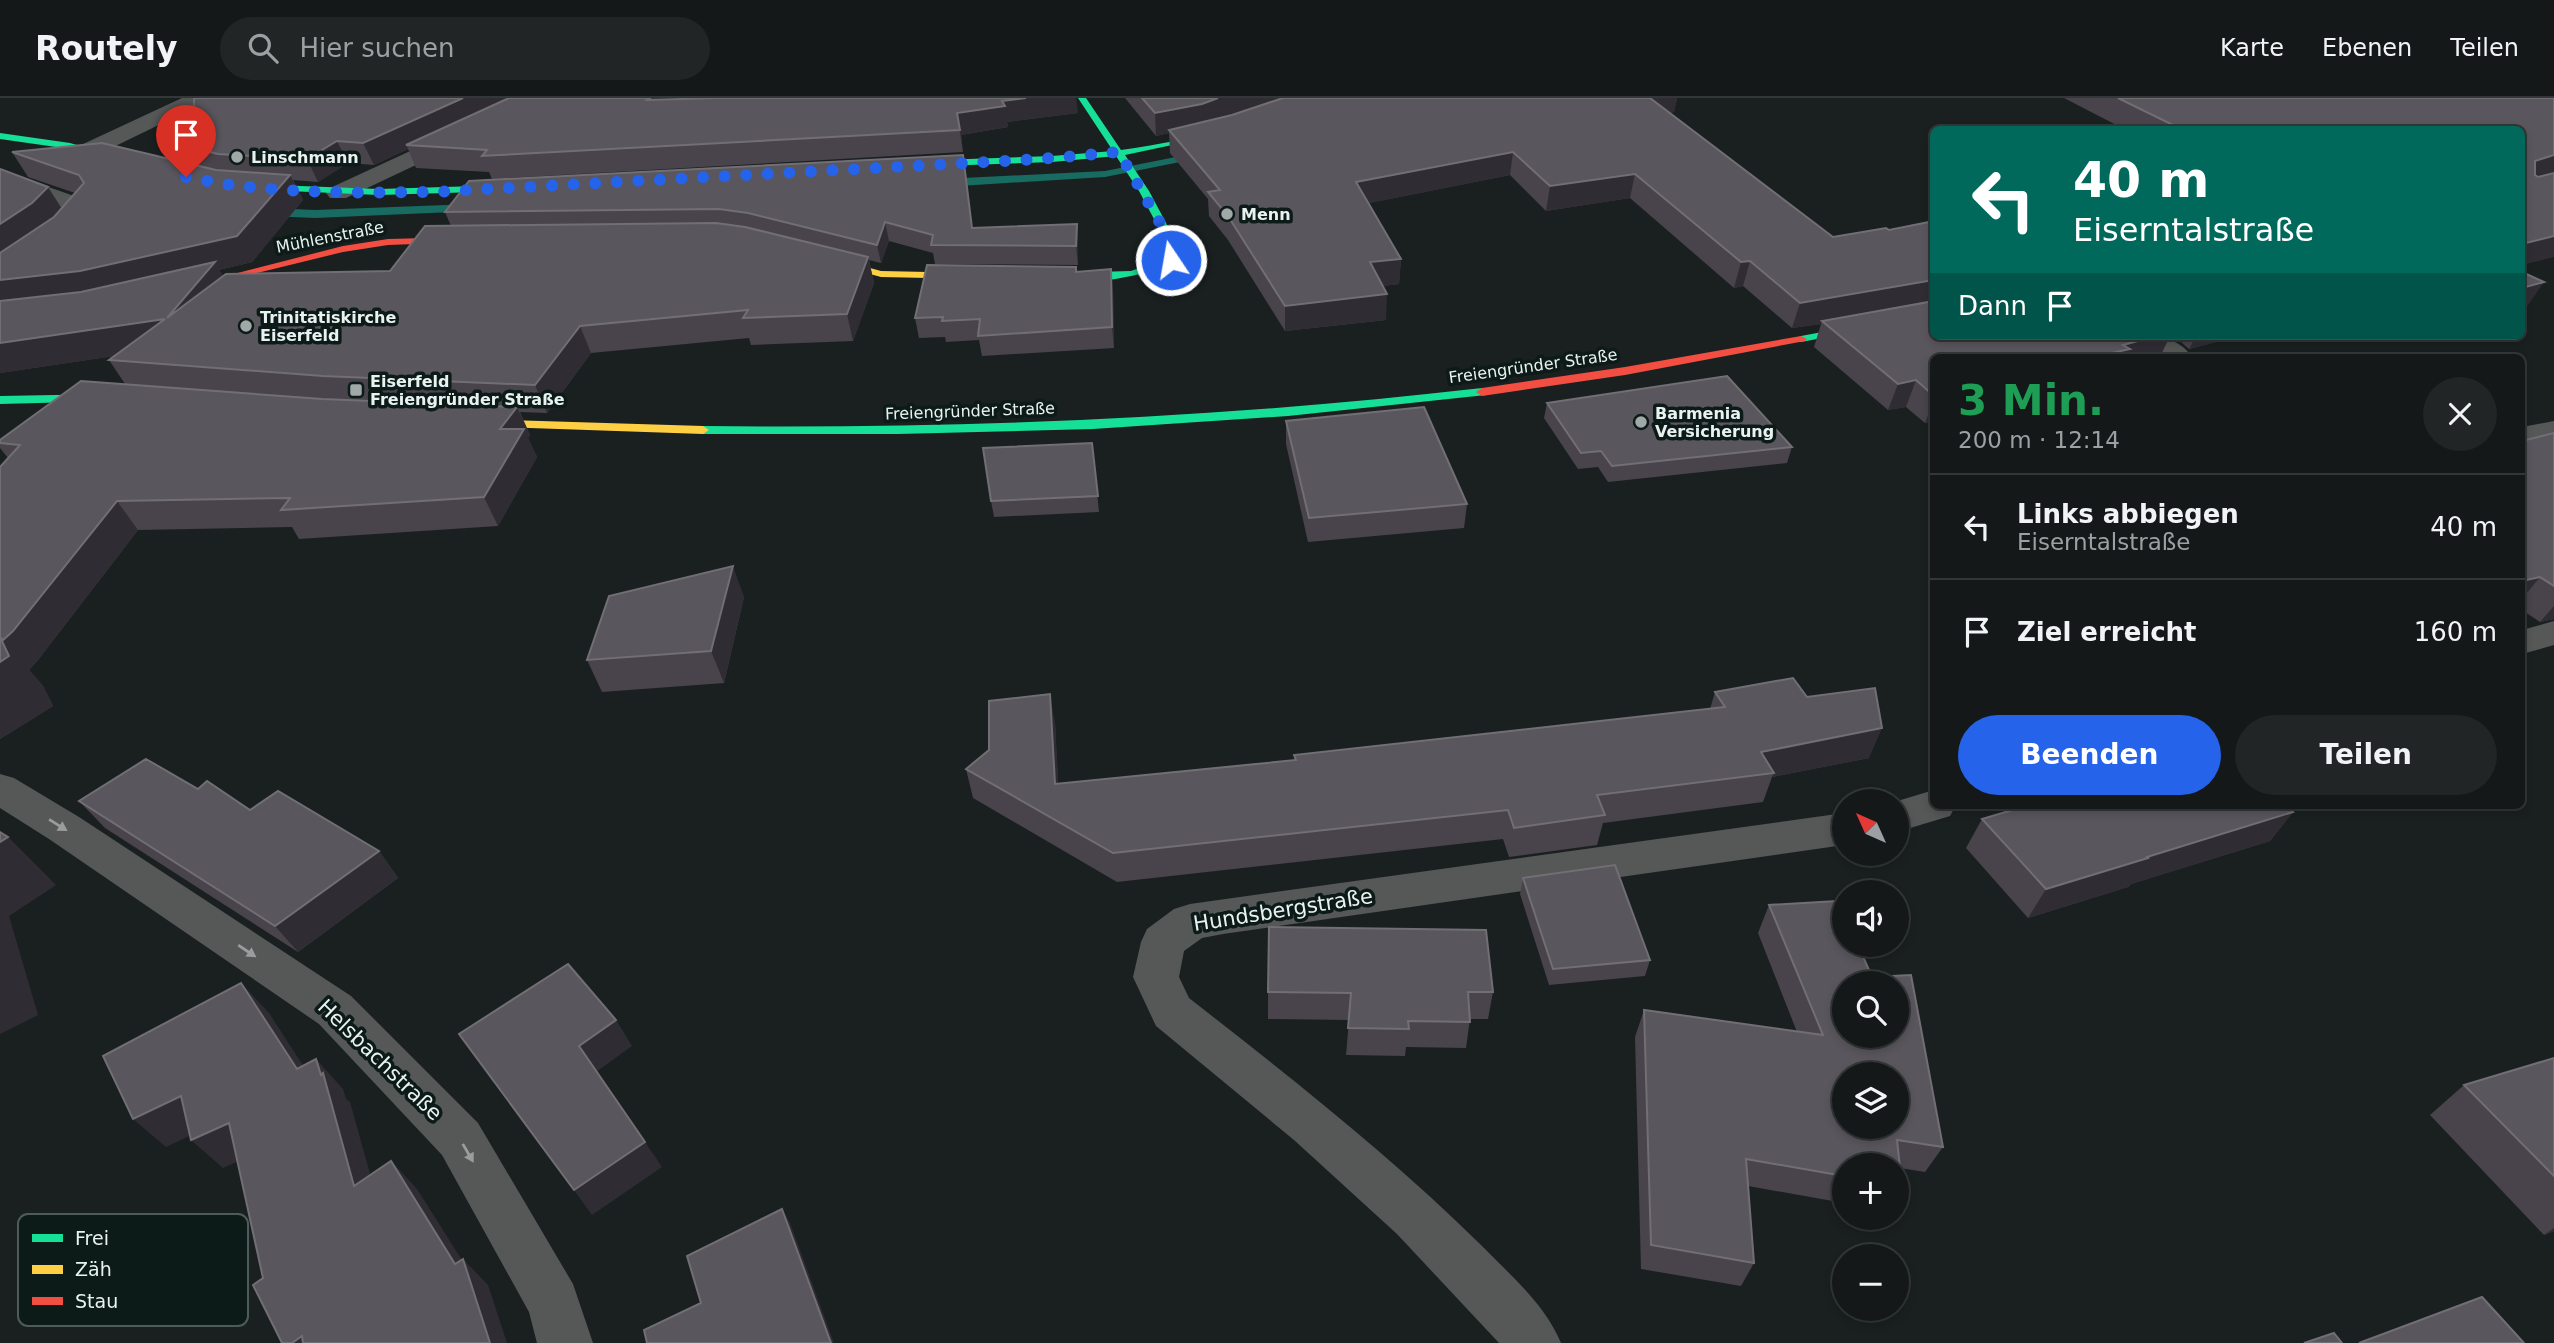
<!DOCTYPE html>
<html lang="de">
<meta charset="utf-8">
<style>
body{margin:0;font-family:"DejaVu Sans",sans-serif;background:#212525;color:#f1f3f6;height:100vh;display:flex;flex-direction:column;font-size:26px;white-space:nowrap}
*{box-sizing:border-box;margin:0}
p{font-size:23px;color:#9da0a2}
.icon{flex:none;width:38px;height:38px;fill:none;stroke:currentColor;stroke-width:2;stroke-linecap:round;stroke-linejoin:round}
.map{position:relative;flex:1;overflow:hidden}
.drawer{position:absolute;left:1930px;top:256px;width:595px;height:455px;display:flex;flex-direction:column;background:#141818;border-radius:10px;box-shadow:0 4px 10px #0003,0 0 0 2px #333737}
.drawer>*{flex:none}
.top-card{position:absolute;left:1930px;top:28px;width:595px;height:214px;border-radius:10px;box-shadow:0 4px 10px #0003,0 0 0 2px #333737;background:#00695c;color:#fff;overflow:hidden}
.needle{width:46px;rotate:315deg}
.tools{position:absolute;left:1832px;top:691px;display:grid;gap:14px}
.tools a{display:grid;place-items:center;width:77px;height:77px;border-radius:50%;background:#141818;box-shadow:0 4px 10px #0003,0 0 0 2px #333737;font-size:35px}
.pin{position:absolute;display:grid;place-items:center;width:60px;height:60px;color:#fff;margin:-72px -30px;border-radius:50% 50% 50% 0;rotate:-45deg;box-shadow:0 0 7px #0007}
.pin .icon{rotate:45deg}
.me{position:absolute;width:77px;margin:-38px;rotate:348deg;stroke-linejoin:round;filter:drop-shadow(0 0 5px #0008)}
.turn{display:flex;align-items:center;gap:24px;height:147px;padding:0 28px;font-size:32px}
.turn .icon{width:91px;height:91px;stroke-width:2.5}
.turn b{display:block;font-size:49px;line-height:60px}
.then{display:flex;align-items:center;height:66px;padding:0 28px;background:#0003;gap:14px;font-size:26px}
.round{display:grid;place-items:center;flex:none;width:74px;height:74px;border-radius:37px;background:#212525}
.head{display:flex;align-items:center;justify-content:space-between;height:119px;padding:0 28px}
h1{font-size:42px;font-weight:700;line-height:52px;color:#1e9e55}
.button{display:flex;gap:14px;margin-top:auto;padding:14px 28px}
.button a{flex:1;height:80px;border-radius:42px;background:#2563eb;color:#fff;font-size:28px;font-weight:700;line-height:80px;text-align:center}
.button a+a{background:#212525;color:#f1f3f6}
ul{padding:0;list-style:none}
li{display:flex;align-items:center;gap:21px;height:105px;padding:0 28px;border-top:2px solid #333737}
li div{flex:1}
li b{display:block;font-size:26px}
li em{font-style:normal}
header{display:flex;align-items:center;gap:42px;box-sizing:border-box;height:98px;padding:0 35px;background:#141818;border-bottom:2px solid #333737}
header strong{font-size:33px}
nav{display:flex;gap:38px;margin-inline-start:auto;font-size:24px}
.search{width:490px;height:63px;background:#212525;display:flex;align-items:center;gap:18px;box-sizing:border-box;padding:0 24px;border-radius:38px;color:#9da0a2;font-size:26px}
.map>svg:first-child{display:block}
</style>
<header>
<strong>Routely</strong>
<div class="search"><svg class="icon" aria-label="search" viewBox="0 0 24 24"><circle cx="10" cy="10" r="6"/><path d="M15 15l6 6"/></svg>Hier suchen</div>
<nav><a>Karte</a><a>Ebenen</a><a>Teilen</a></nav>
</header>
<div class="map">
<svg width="2554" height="1245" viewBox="0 0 2554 1245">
<rect width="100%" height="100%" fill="#1a2020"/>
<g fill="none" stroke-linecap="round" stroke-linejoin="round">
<g fill="#176b61" fill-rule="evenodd">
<polygon points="1201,54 1205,55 1205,59 1105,79 943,89 937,85 943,81 1105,73"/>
<polygon points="472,106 476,107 476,113 315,120 268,118 262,114 268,110 315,112"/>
</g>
<g fill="#565858" fill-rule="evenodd">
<polygon points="182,0 210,0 206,4 97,57 81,57 78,52 81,47"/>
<polygon points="525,0 553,0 549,4 346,100 330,100 326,95 330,90"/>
<polygon points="0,72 94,105 97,110 69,143 9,185 0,187 0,167 51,133 69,113 0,87"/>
<path d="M2130 238C2154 238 2177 237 2192 259 2169 259 2145 260 2130 238Z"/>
<polygon points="2554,323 2554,341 2522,347 2522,329"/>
<polygon points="2554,523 2554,547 2522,556 2522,532"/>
<polygon points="0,676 14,680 79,719 351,898 478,1025 573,1186 593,1245 537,1245 529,1214 442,1057 319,926 49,741 0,710"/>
<polygon points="1934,692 1934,707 1956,707 1950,718 1897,734 1897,704 1894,704"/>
<path d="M1844 715V747L1223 836 1202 840 1184 853 1179 879 1189 900C1290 979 1390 1057 1481 1147 1511 1178 1544 1205 1561 1245H1499L1397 1136 1294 1042 1156 928 1133 879 1141 844 1147 831 1174 811 1190 806Z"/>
</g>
<g fill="#16e098" fill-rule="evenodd">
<path d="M1078 0H1086L1121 52C1158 47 1194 40 1229 28 1254 20 1286 0 1311 0L1267 20 1224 36 1125 57 1149 93 1179 149 1175 164C1152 176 1077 193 1056 178L1061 175 1131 173 1166 160 1169 149 1139 93 1116 58 1052 64 912 69 907 66 912 63 1052 58 1113 53Z"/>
<polygon points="0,35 70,45 126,61 121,64 70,51 0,41"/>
<polygon points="245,86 379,91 513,87 518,90 513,93 379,97 242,91 242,87"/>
<polygon points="1934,213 1934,219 1801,244 1795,241 1801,238"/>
<path d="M1482 290 1486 291V297L1288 318 1093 331 898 336H703L697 332 703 328C964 331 1223 320 1482 290Z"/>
<polygon points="110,296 116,300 114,303 0,306 0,298"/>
</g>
<g fill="#ffcf43" fill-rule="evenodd">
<polygon points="822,157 881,173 976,175 981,178 976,181 881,179 818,162 818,158"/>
<polygon points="474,321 703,328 709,332 703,336 470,328 468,325"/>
</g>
<g fill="#f24e42" fill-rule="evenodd">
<polygon points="466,139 470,140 470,144 388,147 343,154 192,191 187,188 343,148 388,141"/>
<polygon points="1801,238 1807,241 1805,243 1625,277 1482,298 1476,294 1482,290 1625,269"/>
</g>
</g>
<g fill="#49434b">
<polygon points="688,0 687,1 1078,15 1007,24 1008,29 961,37 963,54 492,81 489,74 416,70 408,51 374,67 348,65 318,84 293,82 303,102 252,164 219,172 223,178 390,173 451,128 445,114 966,75 972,130 1077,126 1078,144 1078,167 935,166 933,155 889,143 881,165 869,162 874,185 853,243 751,247 749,240 591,255 547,315 520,314 530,337 528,340 537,359 498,428 299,441 292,429 138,432 38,562 29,572 43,588 53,608 0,641 0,369 8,360 0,350 0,342 125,286 109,262 114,258 0,275 0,71 62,110 75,95 28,79 12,54 170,61 158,41"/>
<polygon points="1125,0 1677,0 1674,14 1669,15 1934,238 2239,238 2189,251 2181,244 2169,240 1934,259 1934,324 1925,325 1906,309 1888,312 1814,249 1821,226 1792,230 1743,188 1734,190 1630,100 1546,113 1510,77 1369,105 1401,161 1399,186 1383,188 1386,222 1285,233 1228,142 1209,118 1208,101 1170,55 1169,35 1156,38"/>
<polygon points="2064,0 2554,0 2522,32 2126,32"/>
<polygon points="1076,169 1076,174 1113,191 1114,250 982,258 979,242 946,244 945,239 919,240 915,220"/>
<polygon points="1547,305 1792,349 1787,365 1608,384 1598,369 1578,371 1544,320"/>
<polygon points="1286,323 1467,406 1464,430 1308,444 1286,346"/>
<polygon points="2554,335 2554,521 2540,524 2522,512 2522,343"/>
<polygon points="1092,345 1099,414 994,419 991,403"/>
<polygon points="744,499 724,585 602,594 587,562"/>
<polygon points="1715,594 1807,599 1869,660 1772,679 1763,704 1603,725 1597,747 1509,759 1503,741 1117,784 973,700 966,671 1055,625 1058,686 1294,662 1294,657 1710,611"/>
<polygon points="198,691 250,712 379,753 398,780 298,854 105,730 79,703"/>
<polygon points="2029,707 2305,707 2290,711 2293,714 2270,743 2131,786 2128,789 2028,820 1966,750 1982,721"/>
<polygon points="1523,780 1650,862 1645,878 1549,887 1520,796"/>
<polygon points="1769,807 1943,1049 1925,1074 1900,1070 1902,1087 1897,1095 1897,1068 1844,1068 1844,1105 1748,1088 1754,1165 1741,1188 1641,1171 1635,939 1644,912 1797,934 1758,835"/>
<polygon points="1268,894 1493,894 1488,921 1470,921 1466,950 1406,949 1405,958 1346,957 1349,922 1268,921"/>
<polygon points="2554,960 2554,1133 2544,1137 2430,1017 2464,987"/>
</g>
<g fill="#2f2d33">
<polygon points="463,0 519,0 406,47 408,51 374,67 363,45"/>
<polygon points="650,0 688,0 654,24 647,2"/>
<polygon points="1026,0 1076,0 1078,15 1007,24 1008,29 961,37 963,54 957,15 1002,3"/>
<polygon points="1218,0 1281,0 1203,28 1169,32 1169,35 1156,38 1155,15"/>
<polygon points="1648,0 1677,0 1674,14 1644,22"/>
<polygon points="337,43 348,65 318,84 307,61"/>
<polygon points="1513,54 1510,77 1355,108 1356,84"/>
<polygon points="2554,57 2554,75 2522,86 2535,63"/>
<polygon points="1635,76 1630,100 1546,113 1550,88"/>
<polygon points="290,77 303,102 252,164 219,172 230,191 167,220 0,211 0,182"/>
<polygon points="48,89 64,114 0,164 0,126"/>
<polygon points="885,124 889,143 881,165 877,147"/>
<polygon points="1077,126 1078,144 1078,167 1076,148"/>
<polygon points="2554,138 2554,159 2522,167 2522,146"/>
<polygon points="868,159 874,185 853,243 847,216"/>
<polygon points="1401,161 1399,186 1369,190 1370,164"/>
<polygon points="1750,163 1743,188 1734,190 1741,164"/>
<polygon points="1111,171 1113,191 1114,250 1112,229"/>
<polygon points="1934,182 1934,206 1822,223 1821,226 1792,230 1800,205"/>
<polygon points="2544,184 2526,210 2522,211 2522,190"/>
<polygon points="1387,196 1386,222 1285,233 1285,208"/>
<polygon points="165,221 182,248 0,275 0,245"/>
<polygon points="580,228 591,255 547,315 535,287"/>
<polygon points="2156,238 2170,238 2160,259 2105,259 2107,256 2123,247"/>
<polygon points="2196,238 2239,238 2189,251"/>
<polygon points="1916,282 1906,309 1888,312 1898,286"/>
<polygon points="1934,302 1934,324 1925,325"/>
<polygon points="517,309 530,337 528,340 537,359 498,428 484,399 500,331"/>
<polygon points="117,403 138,432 38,562 29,572 43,588 53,608 0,641 0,539"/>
<polygon points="733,468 744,499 724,585 711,553"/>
<polygon points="2540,479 2522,501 2522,483"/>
<polygon points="2554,508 2554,521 2540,524"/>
<polygon points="1050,596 1055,625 1060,716 1055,686"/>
<polygon points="1882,630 1869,660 1772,679 1774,675 1761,654"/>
<polygon points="2261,707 2305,707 2249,723"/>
<polygon points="2293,714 2270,743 2131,786 2128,789 2028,820 2046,791 2147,759"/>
<polygon points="8,739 56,787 9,818 38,917 0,936 0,744"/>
<polygon points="379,753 398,780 298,854 275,828"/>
<polygon points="241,885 269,915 324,1000 297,971"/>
<polygon points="616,922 632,948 596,974 579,948"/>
<polygon points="316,961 343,991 346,1001 350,1004 381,1115 354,1088"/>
<polygon points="181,998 212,1027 166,1049 133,1021"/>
<polygon points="229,1025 259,1054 223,1070 191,1042"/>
<polygon points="645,1044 662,1069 592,1117 574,1092"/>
<polygon points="391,1063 417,1091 465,1167 463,1161 488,1187 507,1245 490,1245 455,1166"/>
<polygon points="782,1111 790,1125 834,1245 831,1245"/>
<polygon points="2554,1130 2554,1133 2544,1137"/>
<polygon points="302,1238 310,1245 292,1245"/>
</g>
<g fill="#5a565d" stroke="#716e74" stroke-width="2" fill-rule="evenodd">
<polygon points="194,0 463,0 363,45 337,43 307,61 218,56 158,41 194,37"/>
<polygon points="509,0 650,0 647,2 716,0 1026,0 1002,3 1005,8 957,15 960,32 482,58 487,52 406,47"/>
<polygon points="1142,0 1218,0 1202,6 1155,15"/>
<polygon points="1283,0 1650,0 1833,139 1886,130 1889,132 1934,123 1934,182 1800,205 1750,163 1741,164 1635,76 1550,88 1513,54 1356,84 1401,161 1370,164 1387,196 1285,208 1228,118 1208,94 1220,92 1169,32 1232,17"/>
<polygon points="2118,0 2554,0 2554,57 2535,63 2535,77 2538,79 2554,75 2554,138 2522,146 2522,32 2183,32"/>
<polygon points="102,45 216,72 290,77 237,138 80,173 0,182 0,155 54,119 84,85 79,77 12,54"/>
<polygon points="963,57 972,130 1077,126 1076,148 931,147 933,137 885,124 877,147 748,115 719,111 445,114 469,83"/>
<polygon points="0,71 48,89 32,105 0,126"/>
<polygon points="716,125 745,129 868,159 847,216 743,220 748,212 580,228 535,287 323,278 109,262 165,221 0,245 0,203 81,194 215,164 167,220 226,176 390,173 425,128"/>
<polygon points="927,167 1076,169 1076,174 1111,171 1112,229 978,238 980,221 942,223 943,219 915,220"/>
<polygon points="2522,174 2544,184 2522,190"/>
<polygon points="1934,203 1934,238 2156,238 2123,247 2130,251 2107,256 2112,259 1934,259 1934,298 1916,282 1898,286 1822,223"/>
<polygon points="1727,278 1792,349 1612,368 1601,353 1581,355 1547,305"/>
<polygon points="81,283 322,301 517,309 500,331 524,331 484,399 281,412 290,400 117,403 13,533 3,542 0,539 0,369 20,347 0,345 0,342"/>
<polygon points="1424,309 1467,406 1309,420 1286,323"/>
<polygon points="2554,335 2554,488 2540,479 2522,483 2522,343"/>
<polygon points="1092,345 1098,398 991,403 983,350"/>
<polygon points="733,468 711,553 587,562 609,498"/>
<polygon points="0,539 9,558 0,564"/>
<polygon points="1793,580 1807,599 1875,590 1882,630 1761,654 1774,675 1597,697 1605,717 1514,730 1508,712 1113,755 966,671 989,652 989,603 1050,596 1055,686 1296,662 1294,657 1725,609 1715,594"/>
<polygon points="146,661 198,691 207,683 250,712 278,693 379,753 275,828 79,703"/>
<polygon points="2029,707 2285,707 2293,714 2147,759 2148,760 2046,791 1982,721"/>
<polygon points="0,734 8,739 0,744"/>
<polygon points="1615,767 1650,862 1553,871 1523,780"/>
<path d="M1837 803 1844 818V847H1858L1872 879 1911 877 1943 1049 1897 1042 1902 1087H1897V1068H1844V1078L1746 1061 1754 1165 1651 1147 1644 912 1823 937 1769 807ZM1844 886H1897V938H1844ZM1844 976H1897V1029H1844Z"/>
<polygon points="1269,829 1486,832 1493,894 1468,894 1470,924 1408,923 1409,931 1348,930 1351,895 1268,894"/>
<polygon points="568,866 616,922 579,948 645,1044 574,1092 459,936"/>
<polygon points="241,885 297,971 316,961 321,977 323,975 354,1088 391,1063 455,1166 463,1161 490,1245 303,1245 302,1238 292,1245 282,1245 253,1187 263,1180 229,1025 191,1042 181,998 133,1021 103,958"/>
<polygon points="2554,960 2554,1078 2464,987"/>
<polygon points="782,1111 831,1245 647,1245 644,1232 701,1205 687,1158"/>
<polygon points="2482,1199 2524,1245 2359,1245"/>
<polygon points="2334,1235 2342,1245 2304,1245"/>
</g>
<defs><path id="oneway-solid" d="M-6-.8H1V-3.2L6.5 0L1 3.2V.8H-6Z" transform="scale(1.75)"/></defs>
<g fill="#989d9d">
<use href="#oneway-solid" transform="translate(58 727) rotate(32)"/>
<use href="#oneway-solid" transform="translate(247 853) rotate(34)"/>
<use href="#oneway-solid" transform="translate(468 1055) rotate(60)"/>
</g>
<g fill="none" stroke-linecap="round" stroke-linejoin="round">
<path stroke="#2563eb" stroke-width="12" stroke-dasharray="0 21.6" d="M186 79C266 96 350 95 433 94L1041 61 1119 54 1174 149 1171 162"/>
</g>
<g fill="#a1a8a8" stroke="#0c1b18" stroke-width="2.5">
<circle cx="237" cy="59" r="7"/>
<circle cx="1227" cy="116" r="7"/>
<circle cx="246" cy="228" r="7"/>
<rect x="349" y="285" width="14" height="14" rx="3.5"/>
<circle cx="1641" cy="324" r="7"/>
</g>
<g text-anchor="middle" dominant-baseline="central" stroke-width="7" stroke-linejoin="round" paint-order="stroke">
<g font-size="16" font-weight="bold" fill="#e9f2f1" stroke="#0c1b18" text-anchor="start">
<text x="251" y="59">Linschmann</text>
<text x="1241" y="116">Menn</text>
<text x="260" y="219">Trinitatiskirche<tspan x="260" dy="18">Eiserfeld</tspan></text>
<text x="370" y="283">Eiserfeld<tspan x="370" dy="18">Freiengründer Straße</tspan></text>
<text x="1655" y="315">Barmenia<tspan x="1655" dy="18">Versicherung</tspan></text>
</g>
<g font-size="16" fill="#e9f2f1" stroke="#0c1b18">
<text transform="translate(330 139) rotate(-11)">Mühlenstraße</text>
<text transform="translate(1533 268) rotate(-8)">Freiengründer Straße</text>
<text transform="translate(970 313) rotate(-2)">Freiengründer Straße</text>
</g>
<g font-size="21" fill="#e9f2f1" stroke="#0c1b18">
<text transform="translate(1283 812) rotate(-9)">Hundsbergstraße</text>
<text transform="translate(380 962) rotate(44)">Helsbachstraße</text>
</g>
</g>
<rect x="18" y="1116" width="230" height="112" rx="10" fill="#0c1b18" stroke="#4e5c59" stroke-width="2"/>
<rect x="32" y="1136" width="31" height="8" fill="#16e098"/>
<rect x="32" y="1167" width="31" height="9" fill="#ffcf43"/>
<rect x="32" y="1199" width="31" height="8" fill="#f24e42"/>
<g font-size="19" fill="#e9f2f1">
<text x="75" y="1147">Frei</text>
<text x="75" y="1178">Zäh</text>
<text x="75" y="1210">Stau</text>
</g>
</svg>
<div class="tools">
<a><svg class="needle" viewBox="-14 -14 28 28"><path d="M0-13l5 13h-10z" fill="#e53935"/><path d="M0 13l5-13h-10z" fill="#9da0a2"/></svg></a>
<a><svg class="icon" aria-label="sound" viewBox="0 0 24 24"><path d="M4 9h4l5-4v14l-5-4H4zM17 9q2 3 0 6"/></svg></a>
<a><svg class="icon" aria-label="search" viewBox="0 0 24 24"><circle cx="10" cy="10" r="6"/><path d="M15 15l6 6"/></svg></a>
<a><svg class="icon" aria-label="layers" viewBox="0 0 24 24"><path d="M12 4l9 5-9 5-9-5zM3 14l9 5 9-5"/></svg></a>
<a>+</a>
<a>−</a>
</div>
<div class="pin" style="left:186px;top:79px;background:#d93025"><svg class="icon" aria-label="arrive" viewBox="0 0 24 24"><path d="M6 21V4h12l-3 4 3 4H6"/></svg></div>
<svg class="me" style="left:1171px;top:162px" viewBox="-20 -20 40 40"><circle r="17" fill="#2563eb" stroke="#fff" stroke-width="3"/><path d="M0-11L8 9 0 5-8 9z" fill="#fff"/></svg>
<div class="top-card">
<div class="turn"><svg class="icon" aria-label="left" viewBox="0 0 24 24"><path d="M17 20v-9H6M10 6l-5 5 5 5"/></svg><div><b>40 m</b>Eiserntalstraße</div></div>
<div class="then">Dann<svg class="icon" aria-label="arrive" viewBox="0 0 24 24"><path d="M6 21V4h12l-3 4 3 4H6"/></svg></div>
</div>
<section class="drawer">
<div class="head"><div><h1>3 Min.</h1><p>200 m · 12:14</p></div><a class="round"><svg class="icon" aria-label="close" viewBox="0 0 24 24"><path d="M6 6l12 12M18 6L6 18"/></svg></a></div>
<ul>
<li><svg class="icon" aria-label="left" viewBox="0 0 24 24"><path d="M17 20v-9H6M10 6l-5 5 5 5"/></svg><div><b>Links abbiegen</b><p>Eiserntalstraße</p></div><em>40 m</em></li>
<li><svg class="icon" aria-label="arrive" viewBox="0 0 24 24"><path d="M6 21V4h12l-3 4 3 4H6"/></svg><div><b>Ziel erreicht</b></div><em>160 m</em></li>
</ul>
<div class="button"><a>Beenden</a><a>Teilen</a></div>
</section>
</div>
